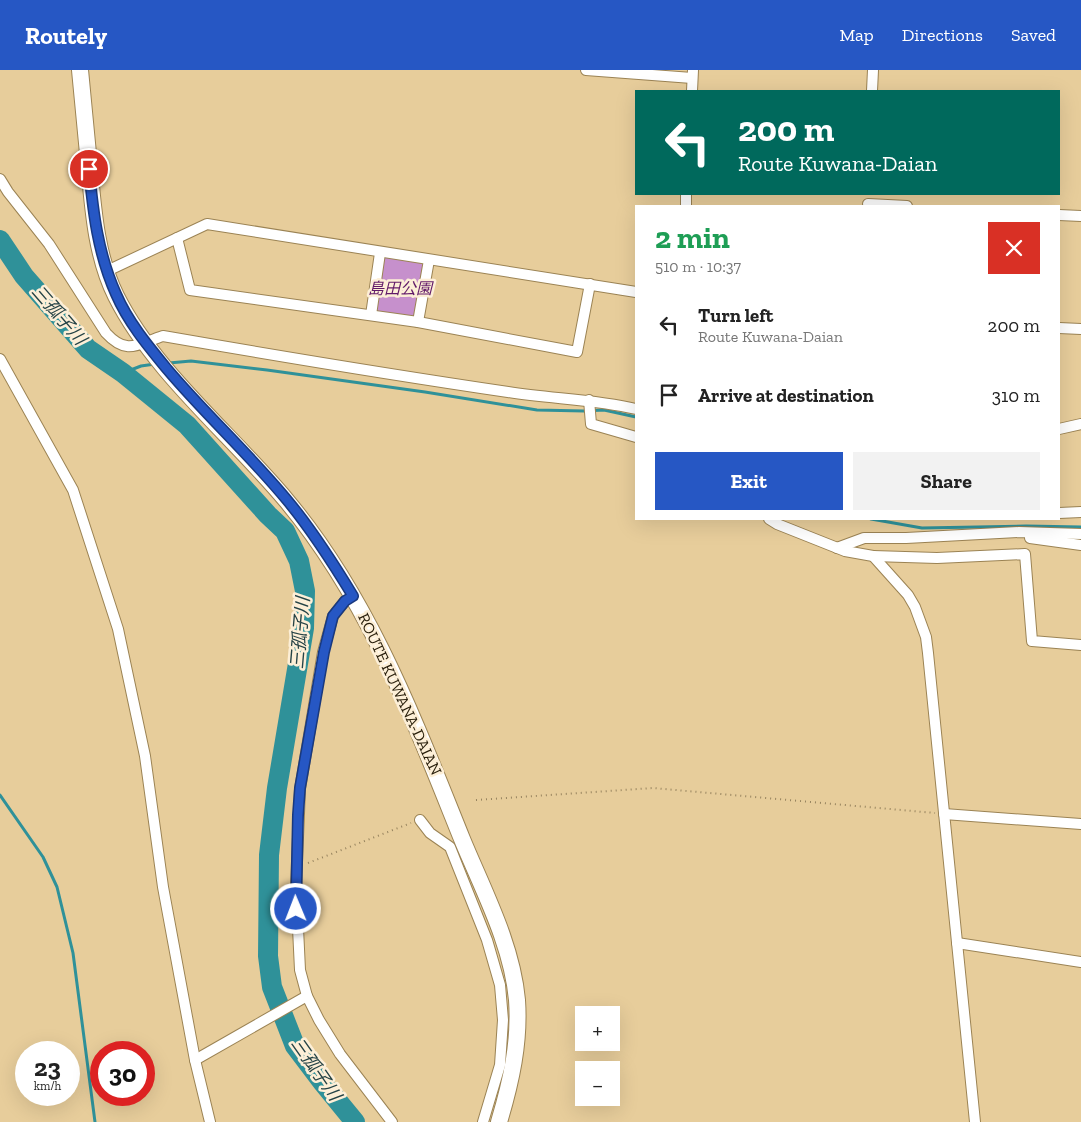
<!DOCTYPE html>
<meta charset="utf-8">
<style>
body{margin:0;font-family:"Zilla Slab","Noto Sans JP",serif;background:#f2f2f2;color:#222;height:100vh;display:flex;flex-direction:column;font-size:19px;white-space:nowrap}
*{box-sizing:border-box;margin:0}
p{font-size:16px;color:#767676}
.icon{flex:none;width:28px;height:28px;fill:none;stroke:currentColor;stroke-width:2;stroke-linecap:round;stroke-linejoin:round}
.map{position:relative;flex:1;overflow:hidden}
.details{position:absolute;left:635px;top:135px;width:425px;height:315px;display:flex;flex-direction:column;background:#fff;border-radius:0px;box-shadow:0 5px 20px #0002}
.details>*{flex:none}
.hud{position:absolute;left:635px;top:20px;width:425px;height:105px;border-radius:0px;box-shadow:0 5px 20px #0002;background:#00695c;color:#fff;overflow:hidden}
.tools{position:absolute;left:575px;top:936px;display:grid;gap:10px}
.tools a{display:grid;place-items:center;width:45px;height:45px;border-radius:0px;background:#fff;box-shadow:0 5px 20px #0002;font-size:25px}
.speed{position:absolute;left:15px;top:971px;display:flex;gap:10px;font-size:25px;font-weight:700;text-align:center}
.speed>*{display:grid;place-content:center;width:65px;height:65px;border-radius:50%;background:#fff;box-shadow:0 5px 20px #0002;line-height:1}
.speed small{font-size:12px;font-weight:400}
.speed .limit{border:8px solid #d22;background:#fff;color:#111}
.pin{position:absolute;display:grid;place-items:center;width:42px;height:42px;color:#fff;margin:-21px;border:2px solid #fff;border-radius:50%;box-shadow:0 1px 5px #0007}
.me{position:absolute;width:55px;margin:-28px;rotate:359deg;stroke-linejoin:round;filter:drop-shadow(0 0 4px #0008)}
.turn{display:flex;align-items:center;gap:18px;height:105px;padding:0 20px;font-size:22px}
.turn .icon{width:65px;height:65px;stroke-width:2.5}
.turn b{display:block;font-size:35px;line-height:42px}
.round{display:grid;place-items:center;flex:none;width:52px;height:52px;border-radius:0px;background:#f2f2f2}
.overview{display:flex;align-items:center;justify-content:space-between;height:85px;padding:0 20px}
h1{font-size:30px;font-weight:700;line-height:38px;color:#1e9e55}
.primary-button{display:flex;gap:10px;margin-top:auto;padding:10px 20px}
.primary-button a{flex:1;height:58px;border-radius:0px;background:#2657c4;color:#fff;font-size:20px;font-weight:700;line-height:58px;text-align:center}
.primary-button a+a{background:#f2f2f2;color:#222}
ul{padding:0;list-style:none}
li{display:flex;align-items:center;gap:15px;height:70px;padding:0 20px}
li div{flex:1}
li b{display:block;font-size:19px}
li em{font-style:normal}
header{display:flex;align-items:center;gap:30px;box-sizing:border-box;height:70px;padding:0 25px;background:#2657c4;color:#fff}
header strong{font-size:24px}
nav{display:flex;gap:28px;margin-inline-start:auto;font-size:18px}
.map>svg:first-child{display:block}
</style>
<header>
<strong>Routely</strong>
<nav><a>Map</a><a>Directions</a><a>Saved</a></nav>
</header>
<div class="map">
<svg width="1081" height="1052" viewBox="0 0 1081 1052">
<rect width="100%" height="100%" fill="#e7cd9b"/>
<polygon fill="#c690cc" points="383,186 425,192 415,250 375,244"/>
<g fill="none" stroke-linecap="round" stroke-linejoin="round">
<g stroke="#2f9199" stroke-width="3">
<polyline points="169,293 191,291 267,300 425,322 537,340 584,341 604,340 636,347"/>
<polyline points="123,303 141,296 155,294"/>
<polyline points="871,449 922,458 1026,456 1081,457"/>
<polyline points="0,725 43,787 57,817 73,883 95,1052"/>
</g>
<polyline stroke="#2f9199" stroke-width="20" points="0,170 24,206 88,279 123,303 187,355 268,445 285,461 299,491 305,521 304,558 277,718 269,785 268,886 272,917 295,976 323,1013 355,1052"/>
<defs>
<g id="minor">
<polyline points="586,0 692,8"/>
<polyline points="692,21 693,0"/>
<polyline points="872,21 873,0"/>
<path d="M0 109 8 122 49 174 106 263C127 286 138 274 163 266 278 286 393 305 508 322 551 329 594 329 636 339"/>
<polyline points="868,134 907,136"/>
<polyline points="686,136 686,124"/>
<polyline points="1059,145 1081,146"/>
<polyline points="177,168 190,220 418,252 577,282 590,214"/>
<polyline points="107,201 207,154 636,222"/>
<polyline points="371,245 380,183"/>
<polyline points="418,252 429,190"/>
<polyline points="1059,258 1081,259"/>
<polyline points="0,289 73,420 118,559 145,686 163,817 195,990 210,1052"/>
<polyline points="589,330 591,354 636,367"/>
<polyline points="1059,359 1081,354"/>
<polyline points="1059,443 1081,442"/>
<polyline points="769,449 777,454 845,481 873,486 908,525 915,537 926,567 928,583 975,1052"/>
<polyline points="1030,468 1081,475"/>
<polyline points="837,478 864,468 906,468 1019,462 1081,464"/>
<polyline points="873,486 937,488 1025,484 1032,571 1081,575"/>
<polyline points="353,526 345,531 333,546 323,582 300,719 296,816 300,900 307,926 319,950 340,984 392,1052"/>
<polyline points="944,744 1081,754"/>
<polyline points="420,750 430,763 450,777 487,870 500,915 503,950 500,995 483,1052"/>
<polyline points="957,873 1081,892"/>
<polyline points="195,990 307,926"/>
</g>
<path id="primary" d="M80 0C83 31 86 63 89 94 93 138 96 186 116 226 154 302 232 365 286 430 369 529 414 650 462 769 483 820 512 874 517 930 520 972 511 1012 499 1052"/>
</defs>
<use href="#minor" stroke="#9b8354" stroke-width="12"/>
<use href="#primary" stroke="#9b8354" stroke-width="18"/>
<g stroke="#97845f" stroke-width="2" stroke-dasharray="1 4" stroke-linecap="butt">
<polyline points="476,730 653,718 935,743"/>
<polyline points="308,793 411,753"/>
</g>
<use href="#minor" stroke="#fff" stroke-width="10"/>
<use href="#primary" stroke="#fff" stroke-width="16"/>
</g>
<g fill="none" stroke-linecap="round" stroke-linejoin="round">
<defs>
<path id="route" d="M89 99C93 142 98 184 116 224 128 252 148 276 167 299 205 344 249 384 287 430 312 460 333 493 353 526L345 531 333 546 324 582 300 718 298 745 296 839"/>
</defs>
<use href="#route" stroke="#19397f" stroke-width="12"/>
<use href="#route" stroke="#2657c4" stroke-width="9"/>
</g>
<g text-anchor="middle" dominant-baseline="central" stroke-width="5" stroke-linejoin="round" paint-order="stroke">
<g font-size="16" font-style="italic" fill="#611a69" stroke="#fdefd7">
<text x="400" y="218">島田公園</text>
</g>
<g font-size="16" fill="#261c09" stroke="#fdefd7">
<text transform="translate(400 624) rotate(65)">ROUTE KUWANA-DAIAN</text>
</g>
<g font-size="18" font-style="italic" fill="#254346" stroke="#fdefd7">
<text transform="translate(59 245) rotate(49)">三孤子川</text>
<text transform="translate(300 563) rotate(-85)">三孤子川</text>
<text transform="translate(316 999) rotate(55)">三孤子川</text>
</g>
</g>
</svg>
<div class="tools">
<a>+</a>
<a>−</a>
</div>
<div class="speed"><div>23<small>km/h</small></div><div class="limit">30</div></div>
<div class="pin" style="left:89px;top:99px;background:#d93025"><svg class="icon" aria-label="arrive" viewBox="0 0 24 24"><path d="M6 21V4h12l-3 4 3 4H6"/></svg></div>
<svg class="me" style="left:296px;top:839px" viewBox="-20 -20 40 40"><circle r="17" fill="#2657c4" stroke="#fff" stroke-width="3"/><path d="M0-11L8 9 0 5-8 9z" fill="#fff"/></svg>
<div class="hud">
<div class="turn"><svg class="icon" aria-label="left" viewBox="0 0 24 24"><path d="M17 20v-9H6M10 6l-5 5 5 5"/></svg><div><b>200 m</b>Route Kuwana-Daian</div></div>
</div>
<section class="details">
<div class="overview"><div><h1>2 min</h1><p>510 m · 10:37</p></div><a class="round" style="background:#d93025;color:#fff"><svg class="icon" aria-label="close" viewBox="0 0 24 24"><path d="M6 6l12 12M18 6L6 18"/></svg></a></div>
<ul>
<li><svg class="icon" aria-label="left" viewBox="0 0 24 24"><path d="M17 20v-9H6M10 6l-5 5 5 5"/></svg><div><b>Turn left</b><p>Route Kuwana-Daian</p></div><em>200 m</em></li>
<li><svg class="icon" aria-label="arrive" viewBox="0 0 24 24"><path d="M6 21V4h12l-3 4 3 4H6"/></svg><div><b>Arrive at destination</b></div><em>310 m</em></li>
</ul>
<div class="primary-button"><a>Exit</a><a>Share</a></div>
</section>
</div>
